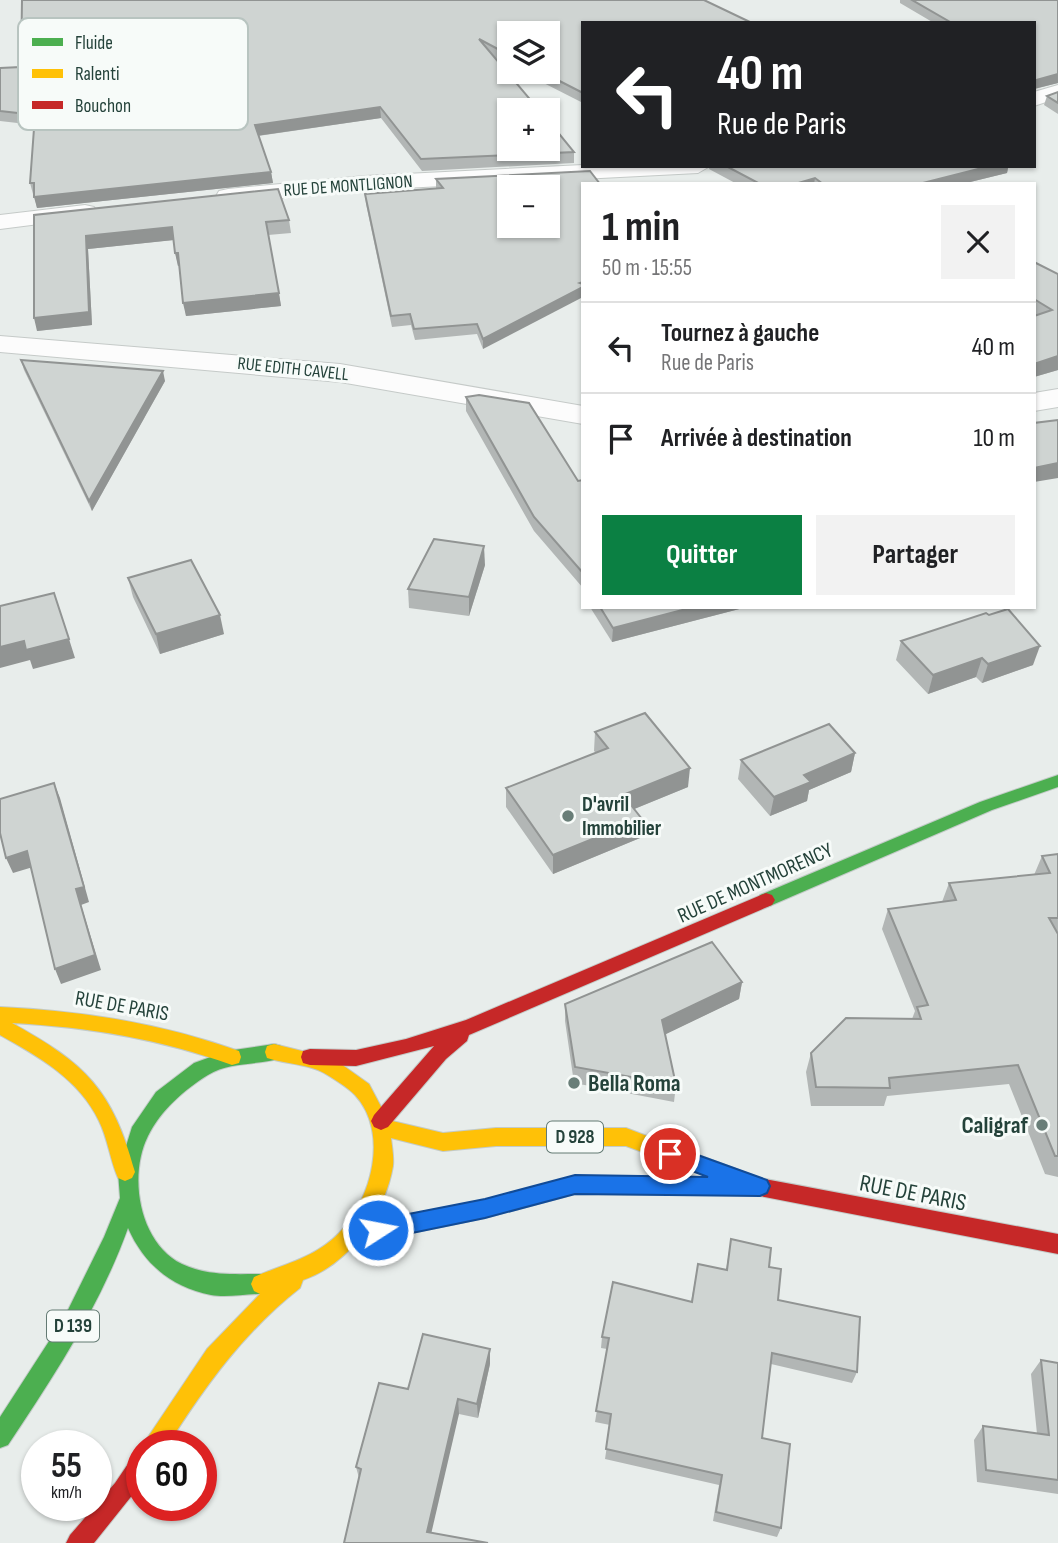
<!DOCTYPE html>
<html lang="fr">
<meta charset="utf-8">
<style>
body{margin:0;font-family:"Sofia Sans Condensed",sans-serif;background:#f2f2f2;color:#202124;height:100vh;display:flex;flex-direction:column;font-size:26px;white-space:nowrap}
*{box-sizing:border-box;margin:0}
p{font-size:23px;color:#757577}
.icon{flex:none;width:38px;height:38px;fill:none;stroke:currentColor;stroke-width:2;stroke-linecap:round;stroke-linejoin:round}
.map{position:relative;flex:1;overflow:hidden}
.panel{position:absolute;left:581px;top:182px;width:455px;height:427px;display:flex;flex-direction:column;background:#fff;border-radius:0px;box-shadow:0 2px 5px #0004}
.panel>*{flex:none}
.hud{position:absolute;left:581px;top:21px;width:455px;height:147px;border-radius:0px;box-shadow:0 2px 5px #0004;background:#202124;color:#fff;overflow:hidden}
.fabs{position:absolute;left:497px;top:21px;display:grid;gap:14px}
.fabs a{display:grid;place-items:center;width:63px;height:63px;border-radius:0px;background:#fff;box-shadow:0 2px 5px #0004;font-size:35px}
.speed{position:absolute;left:21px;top:1430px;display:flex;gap:14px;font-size:35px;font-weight:700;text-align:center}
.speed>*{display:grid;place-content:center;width:91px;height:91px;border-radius:50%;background:#fff;box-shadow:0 2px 5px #0004;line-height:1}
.speed small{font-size:18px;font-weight:400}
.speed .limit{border:10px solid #d22;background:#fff;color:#111}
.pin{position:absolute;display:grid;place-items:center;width:60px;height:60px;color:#fff;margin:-30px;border:4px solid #fff;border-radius:50%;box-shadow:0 2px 7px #0007}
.me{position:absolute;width:77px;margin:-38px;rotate:79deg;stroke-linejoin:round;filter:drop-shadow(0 0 5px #0008)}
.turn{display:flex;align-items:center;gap:24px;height:147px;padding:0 21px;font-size:32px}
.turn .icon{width:91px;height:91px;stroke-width:2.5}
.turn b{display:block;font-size:49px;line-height:60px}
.round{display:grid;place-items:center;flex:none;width:74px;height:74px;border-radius:0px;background:#f2f2f2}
.overview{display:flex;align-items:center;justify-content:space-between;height:119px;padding:0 21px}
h1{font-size:42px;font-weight:700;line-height:52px}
.primary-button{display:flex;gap:14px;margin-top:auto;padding:14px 21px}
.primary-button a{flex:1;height:80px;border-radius:0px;background:#0b8043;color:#fff;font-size:28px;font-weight:700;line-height:80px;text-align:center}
.primary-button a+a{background:#f2f2f2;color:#202124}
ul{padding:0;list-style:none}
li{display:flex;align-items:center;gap:21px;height:91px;padding:0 21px;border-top:2px solid #e0e0e0}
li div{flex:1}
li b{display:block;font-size:26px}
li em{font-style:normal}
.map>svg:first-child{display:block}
</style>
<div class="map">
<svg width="1058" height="1543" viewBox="0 0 1058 1543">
<rect width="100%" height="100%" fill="#e8edeb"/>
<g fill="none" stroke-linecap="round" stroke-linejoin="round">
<defs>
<g id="street">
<polygon points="1058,85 1058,98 1034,106 1034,92"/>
<polygon points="583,165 710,166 698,173 365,190 228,203 219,201 216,196 219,191 228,189 365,176"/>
<polygon points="85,205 94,207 97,212 94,217 0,229 0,215"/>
<polygon points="0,336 340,364 583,406 583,424 340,382 0,352"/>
<polygon points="1058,389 1058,407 1034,411 1034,393"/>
</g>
<g id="fast">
<polygon points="1058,775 1058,787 992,810 772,905 766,907 760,905 757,900 760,895 980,802"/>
<path d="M274 1044 281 1046 283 1052 281 1058C257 1066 230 1061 208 1075 184 1090 161 1110 148 1136 128 1176 139 1243 182 1264 208 1276 233 1274 261 1274L268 1277 271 1284 268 1291 261 1294C245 1294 226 1298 211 1295 171 1287 144 1264 128 1228 100 1306 54 1376 8 1445L0 1448V1417L64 1318 104 1237 120 1198 118 1172 132 1127 156 1092 194 1063 227 1051Z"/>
<polygon points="575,1176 733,1177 740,1179 743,1186 740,1193 733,1195 575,1194 485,1218 352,1245 345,1242 342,1235 345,1228 352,1225 485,1200"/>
</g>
<g id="slow">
<path d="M0 1007C83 1011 160 1023 239 1051L241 1057 239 1063 232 1065C160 1039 88 1027 12 1023 86 1064 112 1089 135 1172L132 1178 125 1181 118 1178C110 1160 108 1139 99 1121 79 1079 39 1057 0 1035Z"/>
<path d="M274 1044 334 1059 369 1084 388 1120 443 1133 496 1128H626L660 1141 663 1147 660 1153 653 1156 626 1146H496L443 1151 391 1138C392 1147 394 1157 393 1166 385 1213 350 1264 303 1280L300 1288C244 1332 205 1386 167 1446H142L207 1349 260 1294 254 1291 251 1284 254 1277C284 1264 315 1258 339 1233 371 1200 390 1133 355 1095 347 1087 334 1079 324 1073 309 1064 285 1064 267 1058L265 1052 267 1046Z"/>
</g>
<g id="jam">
<polygon points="766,893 772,895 775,900 772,905 469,1035 467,1041 446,1059 388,1127 381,1130 374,1127 371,1121 374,1115 434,1046 356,1066 310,1065 303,1063 301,1057 303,1051 310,1049 356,1050 406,1039 466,1020"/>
<polygon points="653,1138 760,1178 1058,1234 1058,1254 760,1196 646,1153 643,1147 646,1141"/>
<polygon points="142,1452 142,1483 94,1543 66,1543 70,1535 115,1483 134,1455"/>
</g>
</defs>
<use href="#street" stroke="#c5cac8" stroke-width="2"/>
<use href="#fast" stroke="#c3cbc8" stroke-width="2"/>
<use href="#slow" stroke="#c3cbc8" stroke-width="2"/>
<use href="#jam" stroke="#c3cbc8" stroke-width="2"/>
<use href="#street" fill="#fcfcfc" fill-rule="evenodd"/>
<use href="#fast" fill="#4caf50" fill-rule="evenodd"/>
<use href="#slow" fill="#ffc107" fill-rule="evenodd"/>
<use href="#jam" fill="#c62828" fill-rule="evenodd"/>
</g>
<g fill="#b2b6b5">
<polygon points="900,0 1058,0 1058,83 1034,89 1034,23 934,23 900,3"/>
<polygon points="583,23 583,103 522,72 548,72 509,33 509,65 494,57 574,152 574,163 422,171 381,118 258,136 271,172 273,183 37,208 34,194 33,194 30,183 35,125 0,121 0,68"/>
<polygon points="1058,92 1058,114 1044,105 1047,96"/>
<polygon points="710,166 1016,166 1008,168 1007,173 962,184 737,184 709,169"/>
<polygon points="590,171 483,349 477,334 415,340 411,325 392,327 366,204 365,194 436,189 436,179"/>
<polygon points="34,215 289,220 291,233 268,235 281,306 186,316 180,265 178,266 173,240 88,249 92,325 37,331"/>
<polygon points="1034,262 1058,274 1058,370 1034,377"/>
<polygon points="21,360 165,381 92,511 24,370"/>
<polygon points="466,397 578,481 583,480 583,588 534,531 466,411"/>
<polygon points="485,565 469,616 409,608 408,589"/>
<polygon points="128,578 224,634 160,654 133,597"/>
<polygon points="590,607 747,607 612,642"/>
<polygon points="901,641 1033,665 982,683 976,677 928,694 896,660"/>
<polygon points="595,732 688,787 634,809 640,838 553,874 506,807 506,788 596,753 594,751"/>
<polygon points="855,753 851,772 809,790 807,801 770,816 738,779 741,760"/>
<polygon points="1058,854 1058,1177 1045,1174 1009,1084 887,1096 884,1106 811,1106 806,1072 811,1053 912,1019 915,1011 882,929 888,909 942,902 949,883 1034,875 1042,856"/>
<polygon points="742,982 739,999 665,1034 676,1085 674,1102 574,1083 565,1021 565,1004"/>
<polygon points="731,1239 769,1267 778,1300 857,1372 852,1383 771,1364 762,1438 781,1528 777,1537 713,1521 719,1485 605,1459 610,1425 595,1422 607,1349 601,1348 602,1337 691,1302 698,1264 726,1270"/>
<polygon points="1041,1360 1058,1363 1058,1494 977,1482 974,1440 983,1426 1037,1434 1031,1374"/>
<polygon points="490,1364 478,1418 459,1414 344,1543 359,1478 356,1467"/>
</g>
<g fill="#919493">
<polygon points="1058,74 1058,83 1034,89 1036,80"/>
<polygon points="380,107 381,118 256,136 255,125"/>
<polygon points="990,166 1016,166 1008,168 1007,173 962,184 919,184"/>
<polygon points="271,172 273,183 37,208 34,197"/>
<polygon points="815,178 814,184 795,184"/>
<polygon points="172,227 174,240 88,249 92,325 37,331 34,318 86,236"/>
<polygon points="175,253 178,253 181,265 178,266"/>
<polygon points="583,282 583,297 483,349 483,339"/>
<polygon points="279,293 281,306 186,316 183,303"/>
<polygon points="1058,356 1058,370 1034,377 1034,364"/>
<polygon points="163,371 165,381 92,511 89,501"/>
<polygon points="1058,463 1058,478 1034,482 1034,468"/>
<polygon points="484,546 485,565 469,616 469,597"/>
<polygon points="694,607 747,607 612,642 613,628"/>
<polygon points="220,615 224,634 160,654 156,634"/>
<polygon points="69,639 75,658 33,669 30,660 0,668 0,647 24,641"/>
<polygon points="1040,646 1033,665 982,683 988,664"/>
<polygon points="982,658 976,677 928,694 933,675"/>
<polygon points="855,753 851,772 809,790 807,801 770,816 774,797 804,775"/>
<polygon points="690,768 688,787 622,814 623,795"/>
<polygon points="54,783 60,798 89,902 81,905 101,970 61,984 55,969 76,889"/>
<polygon points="642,819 640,838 553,874 553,855"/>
<polygon points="27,851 33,867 13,873 6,858"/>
<polygon points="742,982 739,999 660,1037 662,1020"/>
<polygon points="490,1349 490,1364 478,1418 477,1404"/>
<polygon points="458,1399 459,1414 429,1543 427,1532"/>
</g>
<g fill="#cfd4d2" stroke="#919493" stroke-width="2" fill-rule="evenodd">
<polygon points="22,0 704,0 752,23 583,23 583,93 542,72 548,72 548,33 509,33 509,55 479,39 539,110 509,110 509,149 548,149 548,120 574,152 421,159 380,107 255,125 271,172 34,197 34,183 30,183 35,115 0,111 0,68 21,67"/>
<polygon points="912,0 1058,0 1058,74 1036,80 1034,86 1034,23 952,23"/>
<polygon points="1058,92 1058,103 1047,96"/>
<polygon points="726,166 990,166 919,184 823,184 815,178 795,184 760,184"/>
<path d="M590 171 600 184H583V282L580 283 583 284V287L483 339 477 324 414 329 410 314 391 316 365 194 443 188 436 179ZM509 187H548V226H509Z"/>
<polygon points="278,189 289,220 266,222 279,293 183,303 178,253 175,253 172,227 86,236 89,312 34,318 34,215"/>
<polygon points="1034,262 1058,274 1058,356 1034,364 1034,316 1052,310 1034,299"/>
<polygon points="21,360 163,371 89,501"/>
<polygon points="479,395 529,403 578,481 583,480 583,573 534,517 466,397"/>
<polygon points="1058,420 1058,463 1034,468 1034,423"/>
<polygon points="434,539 484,546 469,597 408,589"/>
<polygon points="191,560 220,615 156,634 128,578"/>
<polygon points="54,593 69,639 26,650 24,641 0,647 0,606"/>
<polygon points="600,607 694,607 613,628"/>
<polygon points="1008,609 1040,646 988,664 982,658 933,675 901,641 986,613 989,615"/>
<polygon points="645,713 690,768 623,795 642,819 553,855 506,788 608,748 595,732"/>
<polygon points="829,724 855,753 804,775 811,782 774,797 741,760"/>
<polygon points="54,783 84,887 76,889 95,955 55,969 27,851 6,858 0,833 0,799"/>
<polygon points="1058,854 1058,918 1049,918 1058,934 1058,1156 1055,1156 1018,1065 889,1078 890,1088 816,1087 811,1053 846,1018 921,1019 917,1007 928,1005 888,909 956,900 949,883 1050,873 1042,856"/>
<polygon points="712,942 742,982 662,1020 676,1085 575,1067 565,1004"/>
<polygon points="731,1239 771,1248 769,1267 781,1269 778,1300 860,1317 857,1372 772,1353 762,1438 790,1444 781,1528 716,1512 722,1475 606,1449 611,1414 596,1411 609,1338 602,1337 613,1282 692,1302 698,1264 727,1270"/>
<polygon points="423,1334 490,1349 477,1404 458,1399 427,1532 488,1543 344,1543 361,1469 356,1467 379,1383 408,1389"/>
<polygon points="1041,1360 1058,1363 1058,1480 986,1470 983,1426 1049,1435"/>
</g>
<polygon fill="#1a73e8" stroke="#114b97" stroke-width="2" points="670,1145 767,1180 770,1186 767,1193 760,1196 575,1194 485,1218 378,1240 371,1237 368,1230 371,1223 378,1220 485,1199 575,1175 708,1177 663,1160 660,1154 663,1147"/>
<g fill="#697e78" stroke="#f7fbf9" stroke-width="2.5">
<circle cx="568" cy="816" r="7"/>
<circle cx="574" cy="1083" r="7"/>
<circle cx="1042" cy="1125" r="7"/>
</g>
<g text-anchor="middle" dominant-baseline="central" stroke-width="6" stroke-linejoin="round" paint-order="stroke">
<g font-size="18" fill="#24423a" stroke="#f7fbf9">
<text transform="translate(348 186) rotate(-4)">RUE DE MONTLIGNON</text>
<text transform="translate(293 369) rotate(6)">RUE EDITH CAVELL</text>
</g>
<g fill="#f7fbf9" stroke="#637a73" stroke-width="2">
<rect x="547" y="1121.5" width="56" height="31" rx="5"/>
<rect x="47" y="1310.5" width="52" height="31" rx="5"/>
</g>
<g font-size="19" font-weight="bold" fill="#24423a">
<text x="575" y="1137">D 928</text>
<text x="73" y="1326">D 139</text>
</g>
<g font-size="21" font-weight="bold" fill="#24423a" stroke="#f7fbf9" text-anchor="start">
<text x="582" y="804">D'avril<tspan x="582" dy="24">Immobilier</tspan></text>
</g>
<g font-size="21" fill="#24423a" stroke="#f7fbf9">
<text transform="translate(755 883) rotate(-24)">RUE DE MONTMORENCY</text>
<text transform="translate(122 1006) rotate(10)">RUE DE PARIS</text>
</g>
<g font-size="24" font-weight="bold" fill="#24423a" stroke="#f7fbf9" text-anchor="start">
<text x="588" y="1083">Bella Roma</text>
<text x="1028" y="1125" text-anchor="end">Caligraf</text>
</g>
<g font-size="24" fill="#24423a" stroke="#f7fbf9">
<text transform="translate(913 1193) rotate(11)">RUE DE PARIS</text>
</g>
</g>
<rect x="18" y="18" width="230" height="112" rx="10" fill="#f7fbf9" stroke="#b8c4c0" stroke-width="2"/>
<rect x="32" y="38" width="31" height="8" fill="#4caf50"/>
<rect x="32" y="69" width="31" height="9" fill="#ffc107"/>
<rect x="32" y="101" width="31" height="8" fill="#c62828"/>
<g font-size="19" fill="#24423a">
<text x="75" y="49">Fluide</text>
<text x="75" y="80">Ralenti</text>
<text x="75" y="112">Bouchon</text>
</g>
</svg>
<div class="fabs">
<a><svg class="icon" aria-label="layers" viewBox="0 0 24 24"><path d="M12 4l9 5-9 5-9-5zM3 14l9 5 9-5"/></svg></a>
<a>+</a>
<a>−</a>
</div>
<div class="speed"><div>55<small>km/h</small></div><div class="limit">60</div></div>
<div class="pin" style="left:670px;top:1154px;background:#d93025"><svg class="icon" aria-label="arrive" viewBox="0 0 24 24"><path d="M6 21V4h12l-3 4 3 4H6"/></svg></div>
<svg class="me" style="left:378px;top:1230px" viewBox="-20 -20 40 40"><circle r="17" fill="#1a73e8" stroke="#fff" stroke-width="3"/><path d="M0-11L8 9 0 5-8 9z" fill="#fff"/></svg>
<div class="hud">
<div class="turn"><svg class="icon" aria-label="left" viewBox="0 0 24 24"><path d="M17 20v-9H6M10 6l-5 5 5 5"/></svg><div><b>40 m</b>Rue de Paris</div></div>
</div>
<section class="panel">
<div class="overview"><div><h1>1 min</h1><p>50 m · 15:55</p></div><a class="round"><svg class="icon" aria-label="close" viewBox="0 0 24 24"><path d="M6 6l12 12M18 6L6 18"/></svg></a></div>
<ul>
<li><svg class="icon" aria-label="left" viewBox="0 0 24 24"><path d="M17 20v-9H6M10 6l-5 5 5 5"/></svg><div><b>Tournez à gauche</b><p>Rue de Paris</p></div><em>40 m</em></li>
<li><svg class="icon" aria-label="arrive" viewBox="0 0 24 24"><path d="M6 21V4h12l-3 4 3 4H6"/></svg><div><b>Arrivée à destination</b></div><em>10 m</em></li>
</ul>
<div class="primary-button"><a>Quitter</a><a>Partager</a></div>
</section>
</div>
